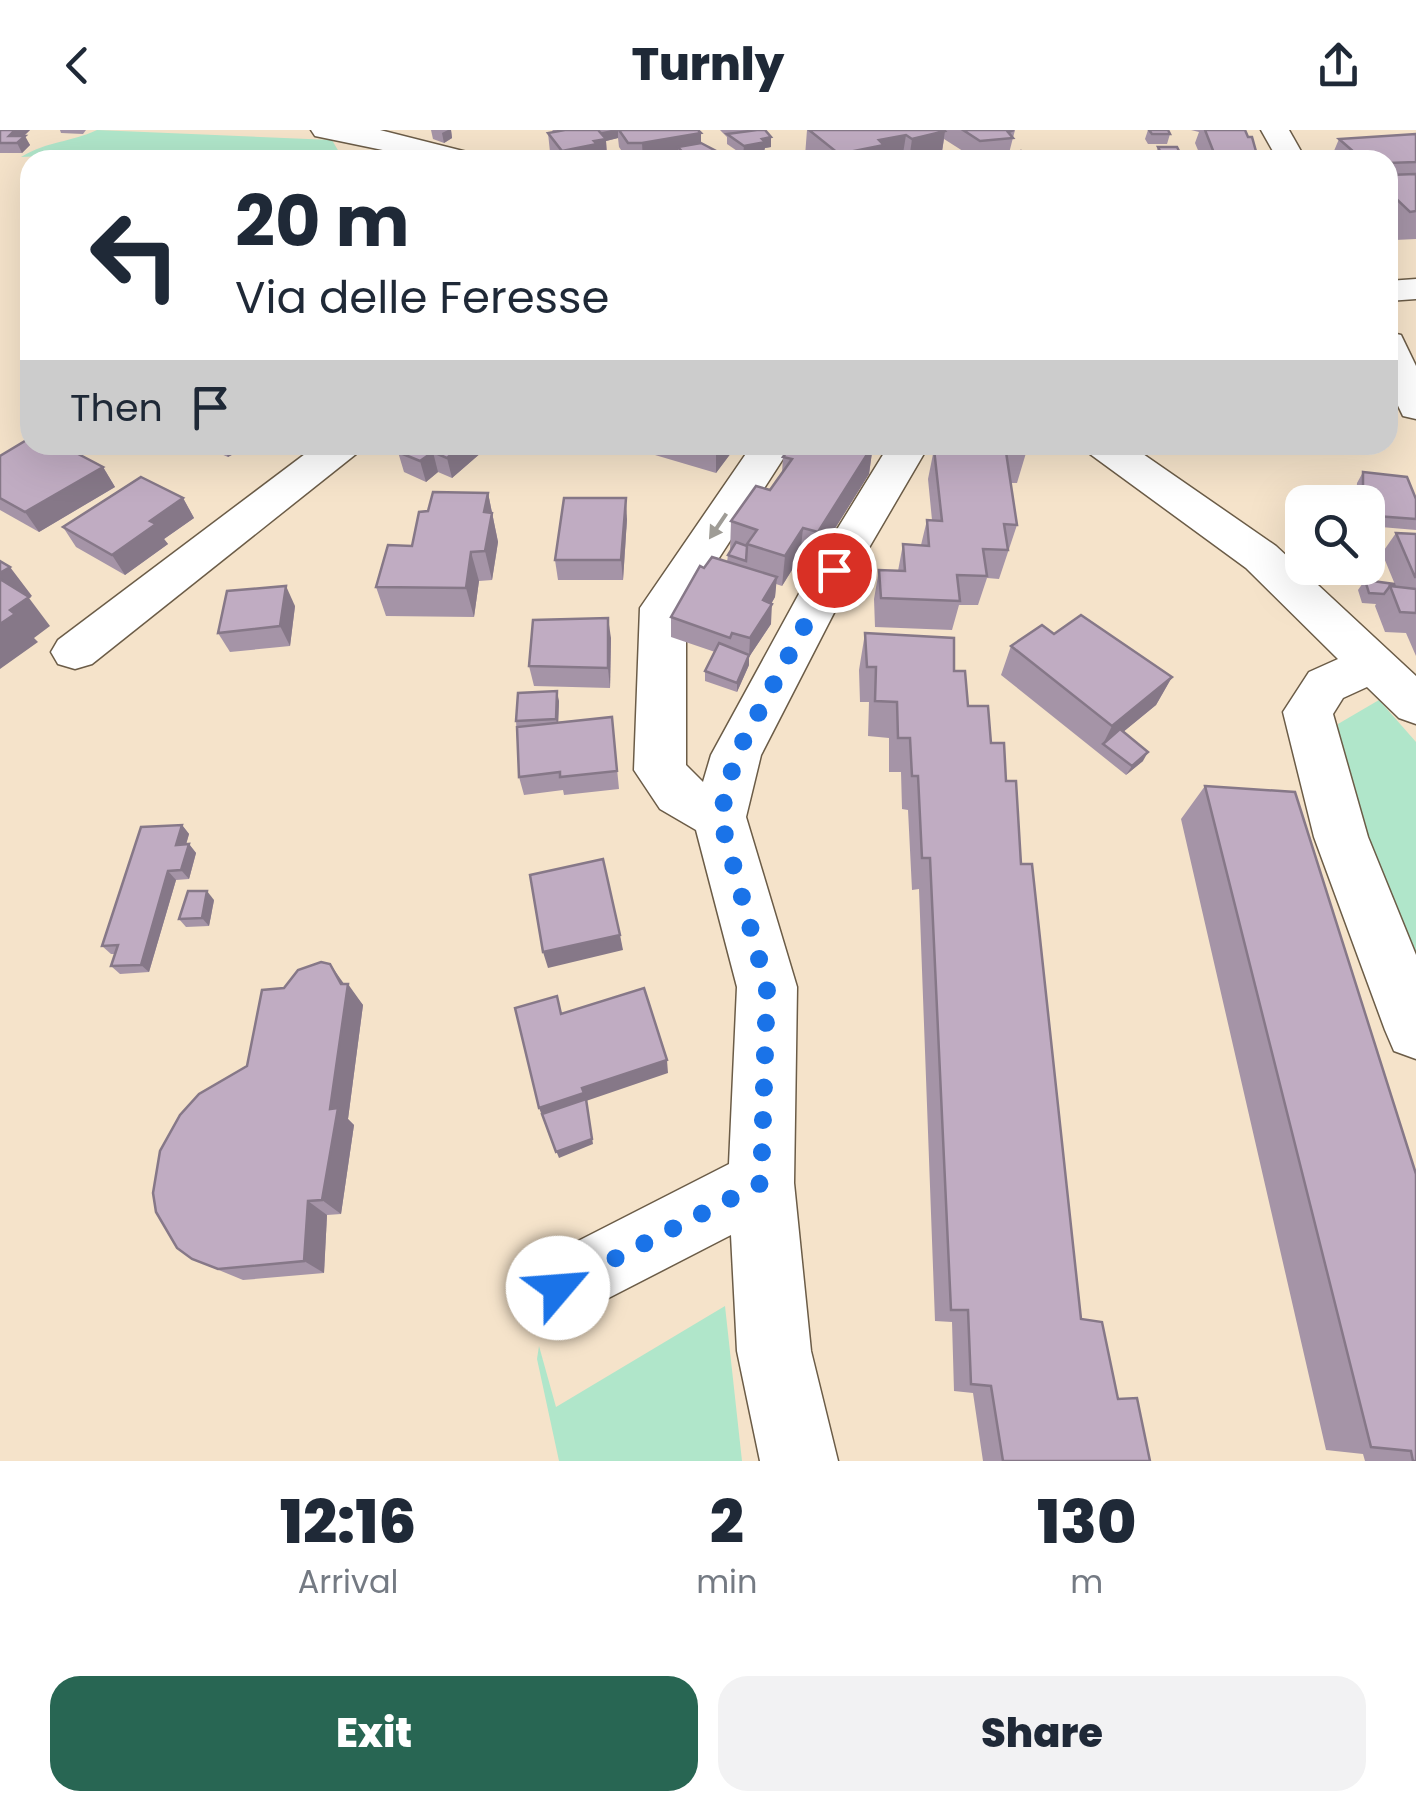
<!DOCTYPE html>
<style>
body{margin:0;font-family:Poppins,sans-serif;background:#f2f2f3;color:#1f2937;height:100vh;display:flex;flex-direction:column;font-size:38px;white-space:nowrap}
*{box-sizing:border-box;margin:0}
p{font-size:32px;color:#747a83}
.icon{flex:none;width:55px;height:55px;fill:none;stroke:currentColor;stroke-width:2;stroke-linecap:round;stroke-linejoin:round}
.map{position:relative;height:1331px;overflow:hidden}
.panel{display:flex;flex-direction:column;background:#fff;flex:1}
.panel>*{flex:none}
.hud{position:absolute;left:20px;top:20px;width:1378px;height:305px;border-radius:30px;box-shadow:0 10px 40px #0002;background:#fff;color:#1f2937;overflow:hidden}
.controls{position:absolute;left:1285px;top:355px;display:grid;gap:20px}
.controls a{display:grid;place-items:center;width:100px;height:100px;border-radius:20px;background:#fff;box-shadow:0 10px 40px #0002;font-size:50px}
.pin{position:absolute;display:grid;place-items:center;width:85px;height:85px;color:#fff;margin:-42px;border:5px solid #fff;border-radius:50%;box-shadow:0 2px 10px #0007}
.me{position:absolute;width:110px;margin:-55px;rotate:63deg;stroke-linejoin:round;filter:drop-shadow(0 0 8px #0008)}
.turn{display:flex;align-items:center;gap:35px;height:210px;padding:0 50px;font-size:45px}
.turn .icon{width:130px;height:130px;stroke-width:2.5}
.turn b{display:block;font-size:70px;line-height:85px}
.then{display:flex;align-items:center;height:95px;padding:0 50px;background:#0003;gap:20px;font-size:38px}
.eta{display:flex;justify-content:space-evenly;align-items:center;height:170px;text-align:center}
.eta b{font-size:60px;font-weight:800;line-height:70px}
.button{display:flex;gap:20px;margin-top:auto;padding:20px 50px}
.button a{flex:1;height:115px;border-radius:30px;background:#286653;color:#fff;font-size:40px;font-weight:800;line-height:115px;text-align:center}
.button a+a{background:#f2f2f3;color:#1f2937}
header{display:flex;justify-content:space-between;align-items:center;height:130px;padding:0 50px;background:#fff;font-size:45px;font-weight:800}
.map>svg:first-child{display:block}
</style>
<header><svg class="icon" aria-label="back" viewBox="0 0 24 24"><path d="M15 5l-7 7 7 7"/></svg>Turnly<svg class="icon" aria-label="share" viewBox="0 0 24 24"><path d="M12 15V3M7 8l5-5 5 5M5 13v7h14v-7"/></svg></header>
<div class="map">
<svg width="1416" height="1331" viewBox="0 0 1416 1331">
<rect width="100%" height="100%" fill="#f5e3ca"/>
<g fill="#b0e6ca">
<path d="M97 0 332 10 339 22 368 30H205L87 24 21 27C50 10 69 13 97 0Z"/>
<polygon points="1379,570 1416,612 1416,832 1342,647 1338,594"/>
<polygon points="725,1176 742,1331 559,1331 537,1229 539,1216 556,1277"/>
</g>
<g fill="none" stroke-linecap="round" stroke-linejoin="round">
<defs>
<g id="minor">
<polygon points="311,0 380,0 475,24 479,30 431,30 315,6"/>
<polygon points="1261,0 1289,0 1306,30 1278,30"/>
<polygon points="1416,149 1416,169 1388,171 1388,151"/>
<polygon points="1388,202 1401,205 1416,236 1416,289 1403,286 1388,255"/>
<polygon points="317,315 362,315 356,324 92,534 75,539 58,534 51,522 58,510"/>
<polygon points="752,315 792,315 686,479 686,635 703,652 711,625 812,440 889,315 929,315 856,440 761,625 746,687 797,857 794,1053 811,1221 838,1331 760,1331 737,1221 731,1105 558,1194 533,1184 523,1159 533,1134 729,1034 737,857 696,700 660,679 634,640 640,478"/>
<polygon points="1084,315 1130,315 1276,416 1416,546 1416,594 1399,588 1367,557 1343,568 1333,584 1368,707 1416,825 1416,929 1394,921 1385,900 1314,707 1283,582 1309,542 1338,529 1246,438 1090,324"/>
</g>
</defs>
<use href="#minor" stroke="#6b5c47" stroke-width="3"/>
<use href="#minor" fill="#fff" fill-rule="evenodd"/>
</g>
<g fill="#a594a7">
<polygon points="0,0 30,0 24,6 30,15 22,23 0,23"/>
<polygon points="60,0 86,0 83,4 61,3"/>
<polygon points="431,0 451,0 452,8 444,13 433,9"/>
<polygon points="552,0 698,0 701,3 701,13 718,22 718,30 682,30 679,26 654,30 628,30 619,17 618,8 606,11 607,24 615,30 556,30 550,22 548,3 554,2"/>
<polygon points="720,0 765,0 771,17 765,18 764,21 743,25 727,14 727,7"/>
<polygon points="807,0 1015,0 1008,27 977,30 944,9 941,28 934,30 810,30 805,26"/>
<polygon points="1148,0 1170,4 1167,14 1148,14 1145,9"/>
<polygon points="1191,0 1245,0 1257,25 1255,30 1202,30 1195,13 1199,2"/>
<polygon points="1416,4 1416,109 1395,110 1388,103 1388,30 1333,30 1331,28 1339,9"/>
<polygon points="1158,17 1180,23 1178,28 1190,30 1157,30 1155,27"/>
<polygon points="200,315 250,315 228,327"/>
<polygon points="490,315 452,348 438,342 426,352 404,342 398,322"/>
<polygon points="655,315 737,315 716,343 655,325"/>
<polygon points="788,315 873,315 869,344 814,432 800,427 782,456 776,454 775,467 771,474 771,494 749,527 749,535 737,562 705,551 705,541 715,522 671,507 671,487 704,438 727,432 728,425 730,421 731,391 770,360 782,343 783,327 787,321"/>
<polygon points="948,315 1024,315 1026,323 1017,353 1011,353 1017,395 999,449 987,448 978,475 959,475 952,500 875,497 874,469 879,440 898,441 903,414 921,415 927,390 932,390 928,349 934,319 948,320"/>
<polygon points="1332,315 1349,315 1347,318 1333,317"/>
<polygon points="0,326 103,337 115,357 39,402 0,380"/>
<polygon points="1363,342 1416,369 1416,400 1369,396 1368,372 1358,372 1356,368 1357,353"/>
<polygon points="488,363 498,412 492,450 479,451 474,487 386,486 376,457 412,416 428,381"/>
<polygon points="183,368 194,388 164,409 168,414 125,445 76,417 63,397"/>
<polygon points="627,389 623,450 558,450 555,430"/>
<polygon points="1396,403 1416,404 1416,526 1406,503 1385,502 1375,476 1376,474 1362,473 1358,460 1365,450 1396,457 1382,423"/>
<polygon points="295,476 290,516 230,522 218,503"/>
<polygon points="865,503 954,541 968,576 991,613 1006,651 1021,734 1081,1189 1118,1269 1150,1331 983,1331 973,1263 954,1261 952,1192 935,1191 919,759 912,760 908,680 902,679 901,642 889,642 889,608 868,606 869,572 860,572 859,540"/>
<polygon points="1054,504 1172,547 1156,575 1123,602 1143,631 1126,645 1001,545 1011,516"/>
<polygon points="611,508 610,558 534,556 529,536"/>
<polygon points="559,571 558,592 612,587 619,659 564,665 563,660 524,665 519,647 516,591"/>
<polygon points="1205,656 1416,1331 1365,1331 1363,1324 1326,1320 1181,689"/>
<polygon points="182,695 189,704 186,715 189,714 196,723 189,749 176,750 149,842 120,844 111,836 115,824 111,824 102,816"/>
<polygon points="214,770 209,796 186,797 179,789"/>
<polygon points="345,854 363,875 348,989 354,995 341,1084 327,1085 324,1143 243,1150 192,1129 247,936"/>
</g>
<g fill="#867888">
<polygon points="15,0 30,0 16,13 9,6"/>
<polygon points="448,0 451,0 452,8 444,13 442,3"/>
<polygon points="611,0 618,0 618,8 606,11 607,28 588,28 588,30 563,30 562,21 582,7"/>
<polygon points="945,1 941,28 934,30 909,30 912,9"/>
<polygon points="701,3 701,22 678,17 679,26 654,30 643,30 642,13"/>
<polygon points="906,5 902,30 838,30 839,24 879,10"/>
<polygon points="25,6 30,15 22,23 17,13"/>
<polygon points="771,7 771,17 765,18 764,21 743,25 744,16"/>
<polygon points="718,22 718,30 688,30 688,28"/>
<polygon points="222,315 250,315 228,327"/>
<polygon points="462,315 490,315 452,348 447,328"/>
<polygon points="722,315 737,315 716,343 716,322"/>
<polygon points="873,315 869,344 814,432 818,402"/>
<polygon points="433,322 438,342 426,352 420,331"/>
<polygon points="103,337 115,357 39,402 25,382"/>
<polygon points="488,363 498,412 492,450 485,421 484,382"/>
<polygon points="183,368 194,388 164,409 168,414 125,445 112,425 150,391"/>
<polygon points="626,368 627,389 623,450 621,430"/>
<polygon points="803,398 800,427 782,456 785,426"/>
<polygon points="471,422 479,451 474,487 466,458"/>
<polygon points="10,437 32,466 29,468 50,496 34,508 38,512 0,539 0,494 10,480 0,453 0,443"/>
<polygon points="777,447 775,467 762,490 772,474 771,494 749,527 749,535 737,562 737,553 749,527 750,508 763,470"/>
<polygon points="286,456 295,476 290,516 280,496"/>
<polygon points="608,488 611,508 610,558 608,538"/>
<polygon points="1172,547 1156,575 1106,616 1103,614 1112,596"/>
<polygon points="557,561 559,571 558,599 556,589"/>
<polygon points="1148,622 1143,631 1126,645 1132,636"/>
<polygon points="182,695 189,704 183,724 176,715"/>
<polygon points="189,714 196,723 189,749 181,740"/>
<polygon points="168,741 176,750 149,842 141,835"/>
<polygon points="207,761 214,770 209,796 202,788"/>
<polygon points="620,805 623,820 548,838 543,822"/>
<polygon points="330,834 347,858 348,854 363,875 348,989 354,995 341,1084 322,1070 341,854"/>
<polygon points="667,930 668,943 586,971 593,1014 559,1028 539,978 582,958"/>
<polygon points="308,1071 327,1085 324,1143 304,1131"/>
</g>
<g fill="#c0acc2" stroke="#867888" stroke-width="2.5">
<polygon points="0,0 15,0 9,6 25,6 17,13 0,13"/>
<polygon points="565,0 598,0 606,9 594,11 597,14 562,21 548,3"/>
<polygon points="619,0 698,0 701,3 642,13 628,13"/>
<polygon points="757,0 765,0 771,7 762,9 765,12 744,16 727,4"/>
<polygon points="809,0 944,0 945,1 912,9 906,5 879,10 884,15 839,24"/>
<polygon points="963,0 1014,0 1008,2 1013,8 980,11"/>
<polygon points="1149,0 1168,0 1170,4 1152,4"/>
<polygon points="1205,0 1245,0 1248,7 1252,7 1257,25 1214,23"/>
<polygon points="1416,4 1416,32 1388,33 1388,30 1363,30 1339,9"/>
<polygon points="701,13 718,22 688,28 678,17"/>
<polygon points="1158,17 1177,17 1180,23 1161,23"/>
<polygon points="1021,21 1035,30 1000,30"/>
<polygon points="610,24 615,30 590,30 588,28"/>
<polygon points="789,25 796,30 770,30"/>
<polygon points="1165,27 1190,28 1190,30 1166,30"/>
<polygon points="1416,44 1416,81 1410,82 1388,61 1388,45"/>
<polygon points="30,308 30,315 61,315 103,337 25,382 0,368 0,326"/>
<polygon points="406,315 462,315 447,328 433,322 420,331 398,322"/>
<polygon points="691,315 722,315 716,322"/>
<polygon points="792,315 873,315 818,402 803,398 785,426 747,414 757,400 731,391 756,356 770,360 792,329 783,327"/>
<polygon points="959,315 1024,315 1026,323 1006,322 1017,395 1004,394 1008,420 983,419 987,446 957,445 960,471 881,468 879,440 905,441 903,414 929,416 927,390 942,391 934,319 959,320"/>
<polygon points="1363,342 1407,347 1416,369 1416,389 1376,386 1363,357"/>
<polygon points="141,347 183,368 150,391 156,394 112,425 63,397"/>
<polygon points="433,362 488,363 484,382 492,383 485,421 471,422 466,458 376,457 388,415 412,416 419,382 428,381"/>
<polygon points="564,368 626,368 621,430 555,430"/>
<polygon points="1396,403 1416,404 1416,447 1415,447"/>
<polygon points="736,412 747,416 746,431 728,425"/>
<polygon points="712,427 777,447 763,470 772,474 750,508 732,503 730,508 671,487 700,436 704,438"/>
<polygon points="0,431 10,437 0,443"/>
<polygon points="0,449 29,467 10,480 15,484 0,494"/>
<polygon points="1365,450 1394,454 1395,457 1390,456 1384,464 1369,463"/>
<polygon points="286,456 280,496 218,503 227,461"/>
<polygon points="1390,456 1416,459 1416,483 1400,482"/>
<polygon points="1081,485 1172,547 1112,596 1011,516 1042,495 1054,504"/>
<polygon points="608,488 608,538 529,536 533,490"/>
<polygon points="865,503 954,508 954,541 965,541 968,576 988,576 991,613 1004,613 1006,651 1016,651 1021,734 1032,734 1081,1189 1102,1192 1118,1269 1137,1268 1150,1331 1003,1331 991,1256 971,1254 968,1180 951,1180 930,728 922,728 918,646 912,646 910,608 898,608 897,572 875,571 876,537 867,537"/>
<polygon points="719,513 749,525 737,553 705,541"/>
<polygon points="557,561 556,589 516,591 518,563"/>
<polygon points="612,587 617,641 560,647 560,642 519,647 517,597"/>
<polygon points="1120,599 1148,622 1132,636 1103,614"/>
<polygon points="1205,656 1295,662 1416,1044 1416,1331 1413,1331 1411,1321 1371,1317"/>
<polygon points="182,695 176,715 189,714 181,740 168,741 141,835 111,836 118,815 102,816 141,697"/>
<polygon points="603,729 620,805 543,822 530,745"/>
<polygon points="188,761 207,761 202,788 179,789"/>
<polygon points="321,832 330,834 341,854 348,854 330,979 338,978 322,1070 308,1071 304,1131 218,1139 192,1129 177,1118 156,1082 153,1063 160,1021 180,985 199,964 247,936 262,860 284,858 298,840"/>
<polygon points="644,858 667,930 582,958 584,963 539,978 515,878 557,866 561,884"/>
<polygon points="586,969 592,1009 556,1022 542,984"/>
</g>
<defs><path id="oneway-solid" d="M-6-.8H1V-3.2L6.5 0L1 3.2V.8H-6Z" transform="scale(2.5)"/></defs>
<use fill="#9f9c96" href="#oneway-solid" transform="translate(718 396) rotate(124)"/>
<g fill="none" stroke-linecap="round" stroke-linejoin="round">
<polyline stroke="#1a73e8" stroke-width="18" stroke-dasharray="0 32.4" points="558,1158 761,1053 767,858 720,687 736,625 834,440"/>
</g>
</svg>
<div class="controls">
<a><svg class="icon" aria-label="search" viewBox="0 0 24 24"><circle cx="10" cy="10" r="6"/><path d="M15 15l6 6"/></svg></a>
</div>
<div class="pin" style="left:834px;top:440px;background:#d93025"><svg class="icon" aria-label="arrive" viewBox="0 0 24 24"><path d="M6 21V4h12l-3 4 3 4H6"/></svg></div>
<svg class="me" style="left:558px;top:1158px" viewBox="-20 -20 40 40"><circle r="19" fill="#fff"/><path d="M0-13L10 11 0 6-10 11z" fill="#1a73e8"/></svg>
<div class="hud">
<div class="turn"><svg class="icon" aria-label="left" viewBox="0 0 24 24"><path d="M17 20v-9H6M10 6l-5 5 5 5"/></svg><div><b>20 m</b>Via delle Feresse</div></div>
<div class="then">Then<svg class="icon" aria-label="arrive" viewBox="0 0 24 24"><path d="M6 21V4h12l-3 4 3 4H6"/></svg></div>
</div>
</div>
<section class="panel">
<div class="eta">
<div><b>12:16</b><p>Arrival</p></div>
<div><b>2</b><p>min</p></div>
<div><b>130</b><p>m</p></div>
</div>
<div class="button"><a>Exit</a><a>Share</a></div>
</section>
